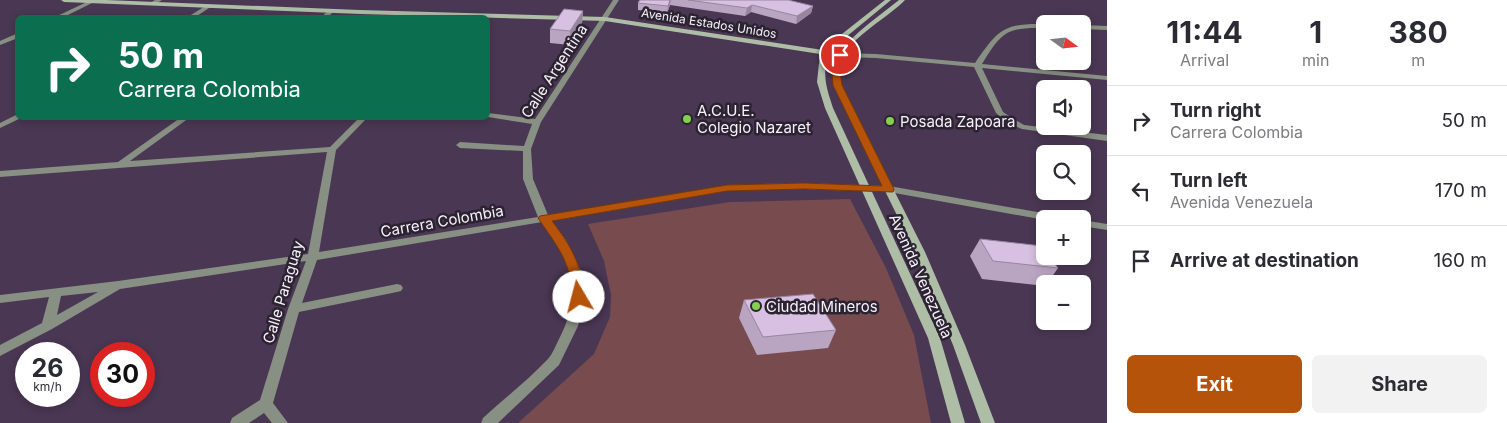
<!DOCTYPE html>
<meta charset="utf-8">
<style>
body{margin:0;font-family:Inter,sans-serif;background:#f2f2f3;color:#2b2b33;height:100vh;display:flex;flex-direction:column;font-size:19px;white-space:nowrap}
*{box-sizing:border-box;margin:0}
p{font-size:16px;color:#7c7c81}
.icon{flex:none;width:28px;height:28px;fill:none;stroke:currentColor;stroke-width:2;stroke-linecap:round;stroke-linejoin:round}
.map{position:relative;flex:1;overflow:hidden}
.details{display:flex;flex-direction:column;background:#fff;width:400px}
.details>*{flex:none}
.top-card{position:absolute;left:15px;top:15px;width:475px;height:105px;border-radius:8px;box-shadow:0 2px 8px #0003;background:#0b6e4f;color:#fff;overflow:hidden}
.needle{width:32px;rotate:105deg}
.controls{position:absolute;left:1036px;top:15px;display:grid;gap:10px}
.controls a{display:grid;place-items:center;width:55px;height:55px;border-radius:8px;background:#fff;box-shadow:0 2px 8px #0003;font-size:25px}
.speed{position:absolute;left:15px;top:342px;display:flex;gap:10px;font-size:25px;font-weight:700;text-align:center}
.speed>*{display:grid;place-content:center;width:65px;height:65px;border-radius:50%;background:#fff;box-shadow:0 2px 8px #0003;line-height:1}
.speed small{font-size:12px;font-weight:400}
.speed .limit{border:8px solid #d22;background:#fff;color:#111}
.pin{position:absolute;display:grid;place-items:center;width:42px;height:42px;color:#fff;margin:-21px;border:2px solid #fff;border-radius:50%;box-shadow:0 1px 5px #0007}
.me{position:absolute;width:55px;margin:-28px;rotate:352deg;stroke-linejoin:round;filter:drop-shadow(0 0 4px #0008)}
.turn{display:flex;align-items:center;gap:18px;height:105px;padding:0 20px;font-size:22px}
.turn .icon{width:65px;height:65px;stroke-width:2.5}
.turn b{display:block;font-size:35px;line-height:42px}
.eta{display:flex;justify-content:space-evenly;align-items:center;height:85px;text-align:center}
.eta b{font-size:30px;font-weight:700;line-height:35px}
.cta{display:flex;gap:10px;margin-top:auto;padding:10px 20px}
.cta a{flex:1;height:58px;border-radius:8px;background:#b45309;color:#fff;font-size:20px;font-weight:700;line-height:58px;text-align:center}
.cta a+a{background:#f2f2f3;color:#2b2b33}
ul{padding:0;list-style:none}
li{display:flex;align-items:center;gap:15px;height:70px;padding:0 20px;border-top:1px solid #e1e1e2}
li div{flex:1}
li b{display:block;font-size:19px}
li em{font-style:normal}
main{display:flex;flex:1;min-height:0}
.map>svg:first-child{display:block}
</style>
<main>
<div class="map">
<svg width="1107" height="423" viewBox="0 0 1107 423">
<rect width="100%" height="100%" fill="#4a3753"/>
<polygon fill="#784b4f" points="850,199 886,268 914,335 931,423 518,423 594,354 610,317 611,295 604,261 588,224 730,202"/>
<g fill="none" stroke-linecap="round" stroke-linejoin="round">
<g fill="#879082" fill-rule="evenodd">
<polygon points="91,0 96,1 62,18 53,18"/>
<polygon points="155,0 162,0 154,5 150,5 150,3"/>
<path d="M613 0H619L541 122 531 149 533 179 548 215 727 185 804 183 889 186 1060 216 1065 219 1045 220 889 192 804 189 727 191 552 221 566 240 582 273 585 297 578 326 559 365 498 423H481L483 418C504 399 528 380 548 359 553 353 556 345 559 339 583 293 571 261 542 222L317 260 302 303 397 284 401 285 403 288 401 291 397 292 299 312 273 403 288 423H272L264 413 249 423H230L232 418 260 400 288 309 306 261 120 289 52 329 0 356V345L42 323 49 297 0 303V295L118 281 308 254 327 152 0 177V171L118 162 180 118H189L130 161 330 147 359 118H367L336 150 319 252 538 217 523 179V151L460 148 456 145 460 142 524 146 532 124 488 117V113L535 119ZM98 292 57 315 61 296Z"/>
<polygon points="207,5 212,6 194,18 186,18"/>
<polygon points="329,10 334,11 327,18 320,18"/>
<path d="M1045 24V28C1006 27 1002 32 982 64L1107 76V80L982 68 1003 112 1012 118 1024 125 1107 135V141L1022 129 1006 122 996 113 974 67 876 58 840 57 837 55 840 53 876 54 975 63C998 30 1003 23 1045 24Z"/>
<polygon points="1082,25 1107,26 1107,30 1082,29"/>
<polygon points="18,33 18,38 0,45 0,41"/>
<polygon points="18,114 18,118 21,118 0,128 0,123"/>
<polygon points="1082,220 1107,224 1107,230 1082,226"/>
</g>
<path fill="#aebda6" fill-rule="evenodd" d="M61 0H106L360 10 605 17 823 50 828 45 885 0H891L829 51 839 53C855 32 878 17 899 0H905C889 17 851 37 842 58 839 66 840 76 841 85L925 252 965 345 995 423H981L953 345 915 252 833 85 834 65 836 56 827 55C823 78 826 86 833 108L940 338 965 423H951L928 338 825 108 817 82 820 54 605 21 360 14 64 2Z"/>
</g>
<g fill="#b9a5c2">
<polygon points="640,0 788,0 813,6 811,13 796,24 751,12 745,16 670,5 667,13 638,10 638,3"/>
<polygon points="583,11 582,23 570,45 550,43 550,29"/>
<polygon points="980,239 1058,268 1047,284 1045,284 1045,286 982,279 970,256"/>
<polygon points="744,300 836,330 828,348 757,355 739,318"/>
</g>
<g fill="#96869e">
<polygon points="670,0 671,0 670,5 667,13 668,6"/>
<polygon points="752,5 751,12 745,16 747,8"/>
<polygon points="813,6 811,13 796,24 797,16"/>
<polygon points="583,11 582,23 570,45 570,31"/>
</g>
<g fill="#d7c0e2" stroke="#96869e">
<polygon points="640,0 670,0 668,6 638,3"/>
<polygon points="688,0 788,0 813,6 797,16 752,5 747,8"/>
<polygon points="564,9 583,11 570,31 550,29"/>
<polygon points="980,239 1042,246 1045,250 1045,256 1049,256 1058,268 993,261"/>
<polygon points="813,294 836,330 763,337 744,300"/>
</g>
<path fill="#b45309" stroke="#753606" d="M837 54 844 55 840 72 842 85 894 189 893 192 804 189 727 191 552 221C572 247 581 264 585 297L583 301H574C569 293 571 282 569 273 564 253 550 236 538 218L540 216 727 185 804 183 882 186 833 85 832 72Z"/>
<g fill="#83d04e" stroke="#2b2330" stroke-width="2">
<circle cx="687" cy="119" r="5"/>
<circle cx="890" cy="121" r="5"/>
<circle cx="756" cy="306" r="5"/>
</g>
<g text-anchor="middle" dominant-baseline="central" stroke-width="5" stroke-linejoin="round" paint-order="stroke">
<g font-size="12" fill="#f9f0fe" stroke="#2b2330">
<text transform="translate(709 23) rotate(9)">Avenida Estados Unidos</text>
</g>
<g font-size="15" fill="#f9f0fe" stroke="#2b2330">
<text transform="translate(554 71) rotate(-57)">Calle Argentina</text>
<text transform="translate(442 221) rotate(-10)">Carrera Colombia</text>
<text transform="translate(921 276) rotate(66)">Avenida Venezuela</text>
<text transform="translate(283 292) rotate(-73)">Calle Paraguay</text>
</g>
<g font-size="15" fill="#f9f0fe" stroke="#2b2330" text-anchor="start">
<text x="697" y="110">A.C.U.E.<tspan x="697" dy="17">Colegio Nazaret</tspan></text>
<text x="900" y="121">Posada Zapoara</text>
<text x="766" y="306">Ciudad Mineros</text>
</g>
</g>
</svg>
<div class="controls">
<a><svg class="needle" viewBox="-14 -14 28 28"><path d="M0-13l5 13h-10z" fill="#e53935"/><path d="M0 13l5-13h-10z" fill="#7c7c81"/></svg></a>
<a><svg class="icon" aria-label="sound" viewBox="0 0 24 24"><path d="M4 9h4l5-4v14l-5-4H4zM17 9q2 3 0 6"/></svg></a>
<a><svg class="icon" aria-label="search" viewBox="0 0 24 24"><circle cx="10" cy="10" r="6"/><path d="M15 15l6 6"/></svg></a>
<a>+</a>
<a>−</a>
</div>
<div class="speed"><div>26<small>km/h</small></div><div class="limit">30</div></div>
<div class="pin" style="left:840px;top:55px;background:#d93025"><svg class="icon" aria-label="arrive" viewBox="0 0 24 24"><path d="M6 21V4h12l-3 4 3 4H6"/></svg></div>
<svg class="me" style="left:579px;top:297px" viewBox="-20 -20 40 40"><circle r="19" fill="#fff"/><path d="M0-13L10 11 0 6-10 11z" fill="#b45309"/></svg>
<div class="top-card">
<div class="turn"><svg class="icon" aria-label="right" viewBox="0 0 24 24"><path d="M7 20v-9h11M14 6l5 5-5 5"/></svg><div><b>50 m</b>Carrera Colombia</div></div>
</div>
</div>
<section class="details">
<div class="eta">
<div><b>11:44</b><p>Arrival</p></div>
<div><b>1</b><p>min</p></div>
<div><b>380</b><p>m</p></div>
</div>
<ul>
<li><svg class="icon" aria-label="right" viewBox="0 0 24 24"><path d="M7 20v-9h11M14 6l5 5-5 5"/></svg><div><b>Turn right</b><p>Carrera Colombia</p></div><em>50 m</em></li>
<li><svg class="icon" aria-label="left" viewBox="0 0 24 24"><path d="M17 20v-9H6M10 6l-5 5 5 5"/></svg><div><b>Turn left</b><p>Avenida Venezuela</p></div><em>170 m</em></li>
<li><svg class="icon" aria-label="arrive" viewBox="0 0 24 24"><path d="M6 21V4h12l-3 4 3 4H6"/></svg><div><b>Arrive at destination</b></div><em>160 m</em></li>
</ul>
<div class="cta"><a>Exit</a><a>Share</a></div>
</section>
</main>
